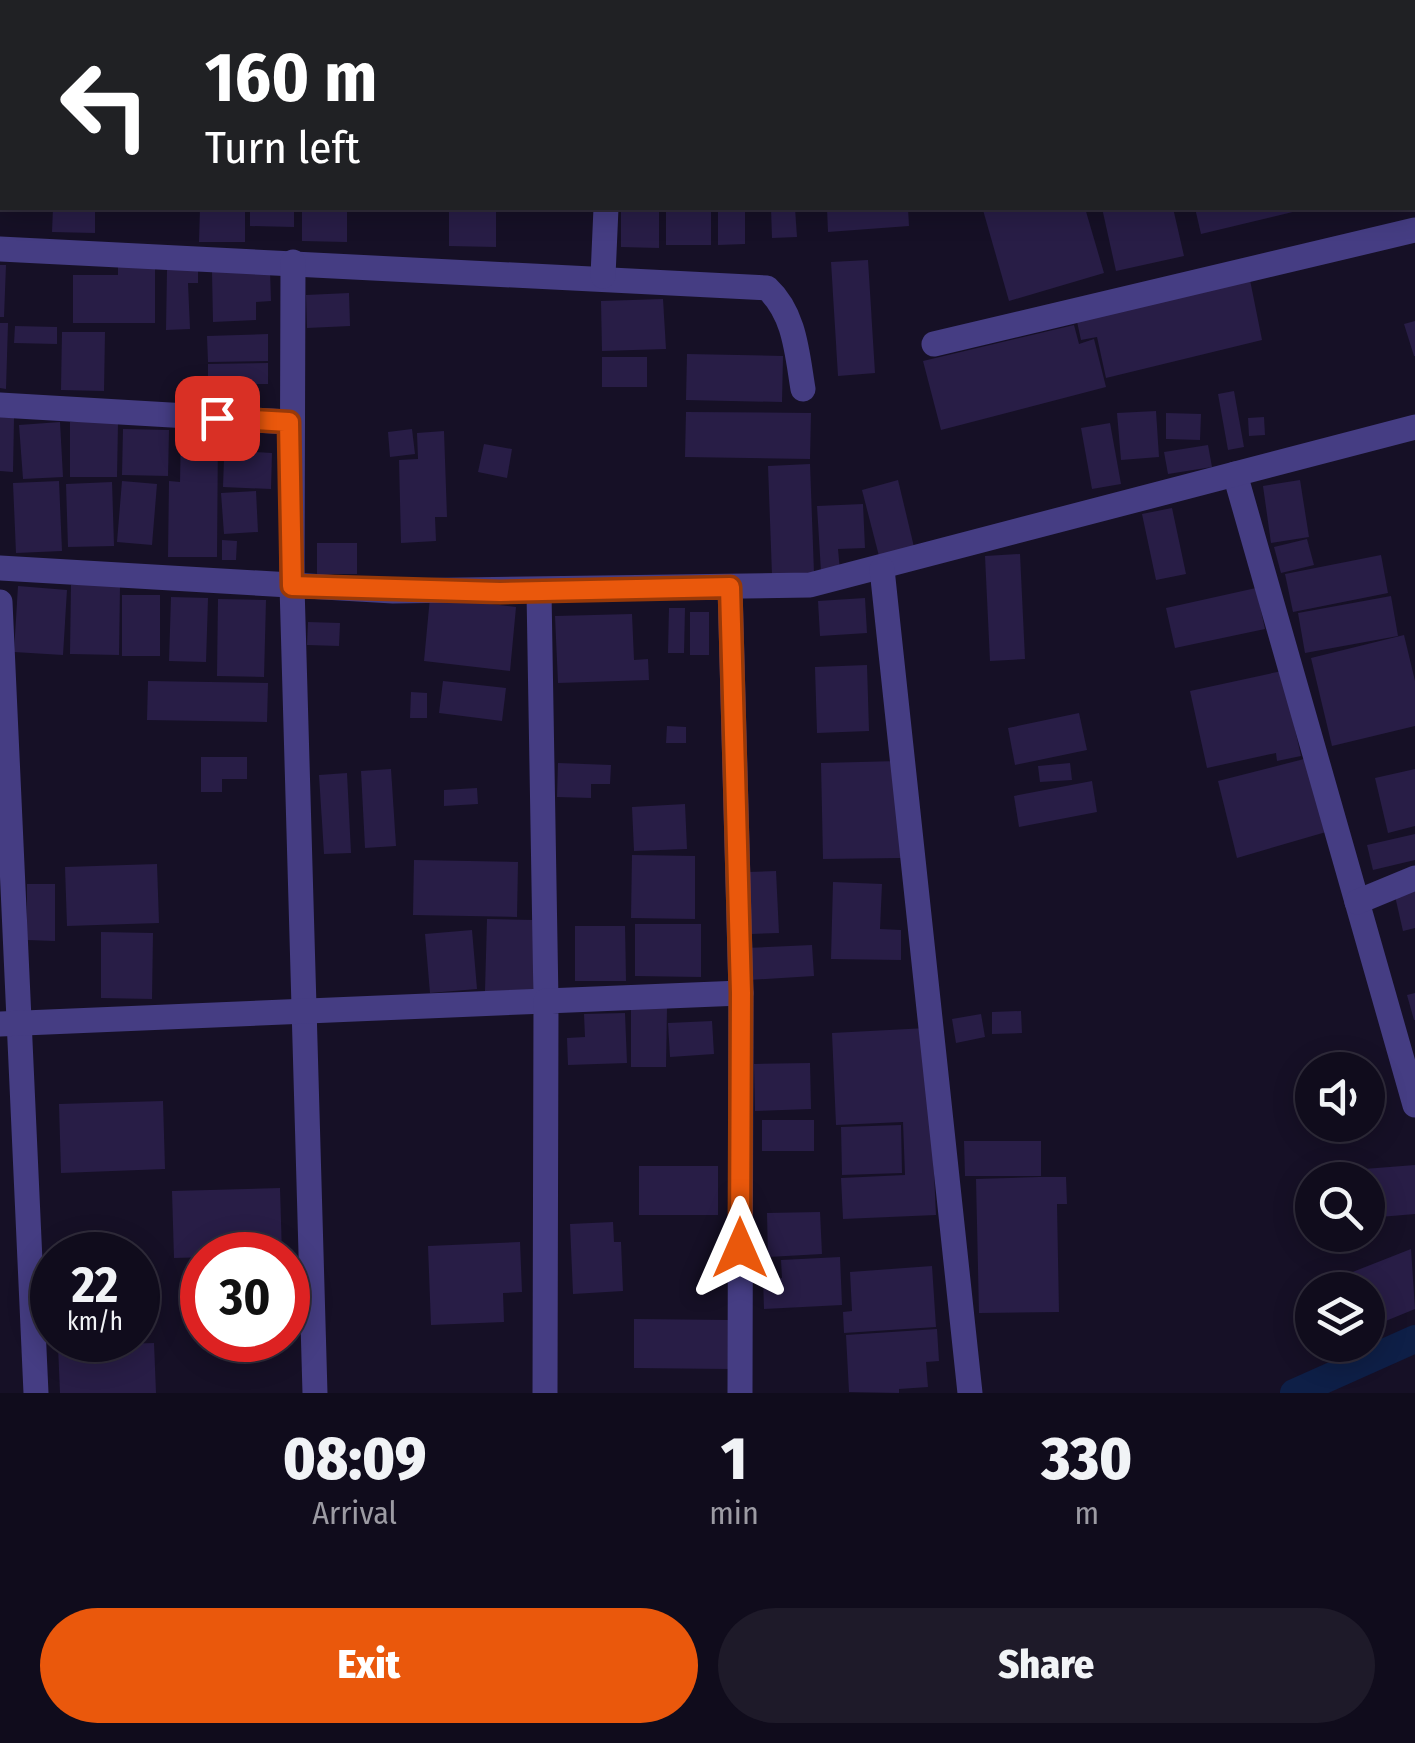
<!DOCTYPE html>
<style>
body{margin:0;font-family:"Fira Sans Condensed",sans-serif;background:#1e1a29;color:#f1f3f6;height:100vh;display:flex;flex-direction:column;font-size:38px;white-space:nowrap}
*{box-sizing:border-box;margin:0}
p{font-size:32px;color:#9c9ba3}
.icon{flex:none;width:55px;height:55px;fill:none;stroke:currentColor;stroke-width:2;stroke-linecap:round;stroke-linejoin:round}
.map{position:relative;height:1393px;overflow:hidden}
.side{display:flex;flex-direction:column;background:#100c1c;flex:1}
.side>*{flex:none}
.hud{position:absolute;left:0px;top:0px;width:1415px;height:210px;box-shadow:0 5px 25px #0003,0 0 0 2px #302c3b;background:#202124;color:#fff;overflow:hidden}
.controls{position:absolute;left:1295px;top:1052px;display:grid;gap:20px}
.controls a{display:grid;place-items:center;width:90px;height:90px;border-radius:50%;background:#100c1c;box-shadow:0 5px 25px #0003,0 0 0 2px #302c3b;font-size:50px}
.speed{position:absolute;left:30px;top:1232px;display:flex;gap:20px;font-size:50px;font-weight:700;text-align:center}
.speed>*{display:grid;place-content:center;width:130px;height:130px;border-radius:50%;background:#100c1c;box-shadow:0 5px 25px #0003,0 0 0 2px #302c3b;line-height:1}
.speed small{font-size:25px;font-weight:400}
.speed .limit{border:15px solid #d22;background:#fff;color:#111}
.pin{position:absolute;display:grid;place-items:center;width:85px;height:85px;color:#fff;margin:-42px;border-radius:20px;box-shadow:0 5px 15px #0006}
.me{position:absolute;width:110px;margin:-55px;rotate:0deg;stroke-linejoin:round;filter:drop-shadow(0 0 8px #0008)}
.turn{display:flex;align-items:center;gap:35px;height:210px;padding:0 40px;font-size:45px}
.turn .icon{width:130px;height:130px;stroke-width:2.5}
.turn b{display:block;font-size:70px;line-height:85px}
.eta{display:flex;justify-content:space-evenly;align-items:center;height:170px;text-align:center}
.eta b{font-size:60px;font-weight:800;line-height:70px}
.primary-button{display:flex;gap:20px;margin-top:auto;padding:20px 40px}
.primary-button a{flex:1;height:115px;border-radius:60px;background:#ea580c;color:#fff;font-size:40px;font-weight:800;line-height:115px;text-align:center}
.primary-button a+a{background:#1e1a29;color:#f1f3f6}
.map>svg:first-child{display:block}
</style>
<div class="map">
<svg width="1415" height="1393" viewBox="0 0 1415 1393">
<rect width="100%" height="100%" fill="#161026"/>
<g fill="none" stroke-linecap="round" stroke-linejoin="round">
<polyline stroke="#0e1f47" stroke-width="28" points="1294,1393 1415,1339"/>
</g>
<g fill="#281d46">
<polygon points="53,208 95,208 95,233 52,232"/>
<polygon points="200,208 245,208 245,242 199,242"/>
<polygon points="250,208 294,208 294,227 250,226"/>
<polygon points="302,208 347,208 347,242 302,241"/>
<polygon points="449,208 496,208 496,247 449,246"/>
<polygon points="621,208 659,208 659,248 621,247"/>
<rect x="666" y="208" width="45" height="37"/>
<polygon points="718,208 745,208 745,244 718,245"/>
<polygon points="771,208 795,208 797,237 772,238"/>
<polygon points="827,208 908,208 909,226 828,232"/>
<polygon points="993,208 1085,208 1104,273 1009,301 983,210"/>
<polygon points="1102,208 1173,208 1184,256 1116,271"/>
<polygon points="1195,208 1305,208 1305,209 1201,234"/>
<polygon points="868,260 875,373 838,376 831,262"/>
<polygon points="118,263 155,263 155,323 73,323 73,275 118,275"/>
<polygon points="0,265 6,265 4,317 0,317"/>
<polygon points="167,270 198,270 198,283 188,283 190,329 166,330"/>
<polygon points="270,271 271,301 256,302 256,320 213,322 212,272"/>
<polygon points="1250,280 1262,340 1106,378 1097,337 1081,340 1076,317"/>
<polygon points="349,293 350,326 307,328 306,295"/>
<polygon points="663,299 666,349 602,351 601,301"/>
<polygon points="1415,321 1415,356 1414,356 1404,324"/>
<polygon points="0,323 8,323 6,389 0,388"/>
<polygon points="1074,325 1079,344 1094,339 1106,387 941,430 923,361"/>
<polygon points="15,326 57,327 57,344 14,343"/>
<polygon points="62,332 105,332 104,391 61,390"/>
<polygon points="268,334 268,361 208,362 207,336"/>
<polygon points="687,354 783,356 782,402 686,400"/>
<rect x="602" y="357" width="45" height="30"/>
<polygon points="268,363 268,384 208,384 208,364"/>
<polygon points="1234,391 1244,447 1228,450 1218,394"/>
<polygon points="1156,411 1159,457 1121,460 1117,413"/>
<polygon points="686,412 811,413 810,459 685,457"/>
<polygon points="1166,413 1201,414 1200,440 1166,439"/>
<polygon points="0,417 14,418 13,472 0,471"/>
<polygon points="1264,417 1265,435 1249,436 1248,418"/>
<polygon points="60,422 63,477 23,479 19,425"/>
<polygon points="70,422 118,422 117,477 70,477"/>
<polygon points="1110,423 1121,484 1092,489 1081,428"/>
<polygon points="123,429 169,430 168,476 122,475"/>
<polygon points="412,429 415,454 390,457 388,432"/>
<polygon points="225,430 256,432 255,452 272,453 271,489 223,487"/>
<polygon points="444,431 447,517 435,517 436,541 401,543 399,460 418,459 417,433"/>
<polygon points="181,433 218,433 217,557 168,557 169,481 180,482"/>
<polygon points="484,444 512,449 507,478 478,472"/>
<polygon points="1208,445 1212,467 1168,474 1164,452"/>
<polygon points="810,464 814,573 772,575 768,466"/>
<polygon points="898,480 914,547 879,556 862,490"/>
<polygon points="1300,480 1309,537 1271,543 1263,486"/>
<polygon points="59,481 62,551 16,553 13,483"/>
<polygon points="122,481 157,484 152,545 117,542"/>
<polygon points="112,482 114,546 68,547 66,484"/>
<polygon points="256,491 258,532 224,534 221,493"/>
<polygon points="863,504 865,548 838,549 840,571 821,572 817,506"/>
<polygon points="1172,508 1186,574 1156,580 1142,514"/>
<polygon points="1307,539 1314,565 1281,573 1274,547"/>
<polygon points="222,540 237,541 236,560 222,560"/>
<rect x="317" y="543" width="40" height="31"/>
<polygon points="1020,554 1025,659 990,661 985,556"/>
<polygon points="1381,555 1388,593 1293,612 1285,574"/>
<polygon points="71,585 120,585 119,655 70,654"/>
<polygon points="18,586 67,590 63,655 14,652"/>
<polygon points="1256,588 1265,629 1175,648 1166,608"/>
<rect x="122" y="595" width="38" height="61"/>
<polygon points="1391,596 1398,636 1305,653 1298,613"/>
<polygon points="171,597 208,598 206,662 169,661"/>
<polygon points="430,597 516,607 510,671 424,661"/>
<polygon points="865,598 867,633 820,636 818,601"/>
<polygon points="218,599 266,600 264,677 217,676"/>
<polygon points="669,608 685,608 684,653 668,653"/>
<rect x="690" y="612" width="19" height="43"/>
<polygon points="632,614 634,660 648,659 649,680 558,683 555,616"/>
<polygon points="308,622 340,623 339,646 307,645"/>
<polygon points="1404,635 1415,681 1415,726 1332,746 1311,658"/>
<polygon points="867,665 869,731 817,733 815,667"/>
<polygon points="1282,671 1301,756 1277,761 1276,753 1207,768 1190,691"/>
<polygon points="148,681 268,683 267,722 147,720"/>
<polygon points="443,681 506,688 502,721 439,713"/>
<polygon points="411,692 427,693 427,718 410,718"/>
<polygon points="1079,713 1087,750 1015,765 1008,728"/>
<polygon points="667,726 686,727 686,743 666,743"/>
<polygon points="201,757 247,757 247,779 222,779 222,792 201,792"/>
<polygon points="1308,758 1326,832 1237,858 1218,781"/>
<polygon points="899,761 901,858 823,859 821,763"/>
<polygon points="558,763 611,765 610,784 591,784 591,798 557,797"/>
<polygon points="1070,763 1072,780 1040,782 1038,766"/>
<polygon points="391,769 396,846 365,848 361,771"/>
<polygon points="1415,769 1415,826 1388,833 1375,778"/>
<polygon points="347,773 351,853 324,854 319,775"/>
<polygon points="1092,781 1097,812 1019,827 1014,796"/>
<polygon points="477,788 478,804 444,806 444,790"/>
<polygon points="685,804 687,849 634,851 632,807"/>
<polygon points="1415,834 1415,860 1373,870 1367,845"/>
<polygon points="632,855 695,856 695,919 631,918"/>
<polygon points="414,860 518,862 517,917 413,915"/>
<polygon points="157,864 159,923 67,926 65,867"/>
<polygon points="776,871 779,933 751,934 748,872"/>
<polygon points="833,882 882,884 880,929 901,930 901,960 831,959"/>
<polygon points="27,884 55,884 55,941 27,940"/>
<polygon points="1415,891 1415,928 1403,931 1395,896"/>
<polygon points="487,919 535,920 533,992 485,991"/>
<polygon points="635,924 701,924 701,977 635,976"/>
<polygon points="575,926 625,926 626,981 575,981"/>
<polygon points="472,930 477,989 430,993 425,934"/>
<polygon points="101,932 153,933 152,999 101,998"/>
<polygon points="812,945 814,976 748,980 746,948"/>
<polygon points="1415,993 1415,1020 1414,1020 1407,995"/>
<polygon points="631,1008 667,1008 666,1067 631,1067"/>
<polygon points="1021,1011 1022,1033 992,1034 992,1012"/>
<polygon points="625,1013 627,1063 568,1065 567,1038 585,1037 584,1014"/>
<polygon points="981,1014 985,1037 956,1043 952,1019"/>
<polygon points="712,1021 714,1054 670,1057 668,1023"/>
<polygon points="927,1028 936,1215 843,1219 841,1178 905,1175 903,1122 836,1125 832,1033"/>
<polygon points="810,1063 811,1109 755,1111 754,1064"/>
<polygon points="163,1101 165,1169 61,1173 59,1104"/>
<rect x="762" y="1120" width="52" height="31"/>
<polygon points="901,1125 902,1173 842,1175 841,1127"/>
<polygon points="964,1141 1041,1141 1041,1176 965,1176"/>
<polygon points="1415,1165 1415,1214 1368,1218 1368,1180 1327,1180 1326,1172"/>
<rect x="639" y="1166" width="79" height="49"/>
<polygon points="1039,1177 1066,1177 1067,1204 1057,1204 1059,1312 979,1313 976,1179"/>
<polygon points="280,1188 282,1255 174,1258 172,1191"/>
<polygon points="820,1212 822,1254 768,1257 767,1213"/>
<polygon points="613,1222 614,1242 621,1242 623,1291 573,1294 570,1224"/>
<polygon points="520,1242 522,1292 503,1293 504,1322 431,1325 428,1246"/>
<polygon points="1411,1249 1415,1309 1371,1327 1368,1290 1356,1290 1350,1273"/>
<polygon points="840,1257 842,1305 764,1309 763,1278 782,1278 781,1260"/>
<polygon points="932,1266 936,1327 844,1333 843,1312 852,1311 850,1272"/>
<polygon points="634,1319 730,1320 729,1369 634,1368"/>
<polygon points="937,1329 939,1361 926,1362 928,1387 899,1389 899,1393 849,1392 846,1335"/>
<polygon points="154,1343 156,1393 60,1393 58,1346"/>
</g>
<g fill="none" stroke-linecap="round" stroke-linejoin="round">
<g stroke="#453d83" stroke-width="25">
<polyline points="3,0 3,2"/>
<polyline points="131,0 132,2"/>
<polyline points="918,2 925,0"/>
<path d="M0 249 767 288C795 314 797 353 803 389"/>
<polyline points="293,262 292,586 315,1393"/>
<polyline points="603,276 606,208"/>
<polyline points="934,344 1415,230"/>
<polyline points="0,405 289,422"/>
<polyline points="1235,474 1415,1105"/>
<polyline points="0,568 393,591 810,585 1415,427"/>
<polyline points="882,569 970,1393"/>
<polyline points="730,587 741,993 740,1393"/>
<polyline points="0,602 36,1393"/>
<polyline points="1357,902 1415,878"/>
<polyline points="0,1024 546,1001 539,592"/>
<polyline points="545,1393 546,1001 741,993"/>
</g>
<g stroke="#cb62f9" stroke-width="25">
<polyline points="1387,0 1389,2"/>
<polyline points="1412,35 1415,38"/>
</g>
</g>
<g fill="none" stroke-linecap="round" stroke-linejoin="round">
<defs>
<polyline id="route" points="217,418 289,422 292,586 500,592 730,587 741,993 740,1248"/>
</defs>
<use href="#route" stroke="#983908" stroke-width="25"/>
<use href="#route" stroke="#ea580c" stroke-width="18"/>
</g>
</svg>
<div class="controls">
<a><svg class="icon" aria-label="sound" viewBox="0 0 24 24"><path d="M4 9h4l5-4v14l-5-4H4zM17 9q2 3 0 6"/></svg></a>
<a><svg class="icon" aria-label="search" viewBox="0 0 24 24"><circle cx="10" cy="10" r="6"/><path d="M15 15l6 6"/></svg></a>
<a><svg class="icon" aria-label="layers" viewBox="0 0 24 24"><path d="M12 4l9 5-9 5-9-5zM3 14l9 5 9-5"/></svg></a>
</div>
<div class="speed"><div>22<small>km/h</small></div><div class="limit">30</div></div>
<div class="pin" style="left:217px;top:418px;background:#d93025"><svg class="icon" aria-label="arrive" viewBox="0 0 24 24"><path d="M6 21V4h12l-3 4 3 4H6"/></svg></div>
<svg class="me" style="left:740px;top:1248px" viewBox="-20 -20 40 40"><path d="M0-17L14 15 0 8-14 15z" fill="#ea580c" stroke="#fff" stroke-width="4"/></svg>
<div class="hud">
<div class="turn"><svg class="icon" aria-label="left" viewBox="0 0 24 24"><path d="M17 20v-9H6M10 6l-5 5 5 5"/></svg><div><b>160 m</b>Turn left</div></div>
</div>
</div>
<section class="side">
<div class="eta">
<div><b>08:09</b><p>Arrival</p></div>
<div><b>1</b><p>min</p></div>
<div><b>330</b><p>m</p></div>
</div>
<div class="primary-button"><a>Exit</a><a>Share</a></div>
</section>
